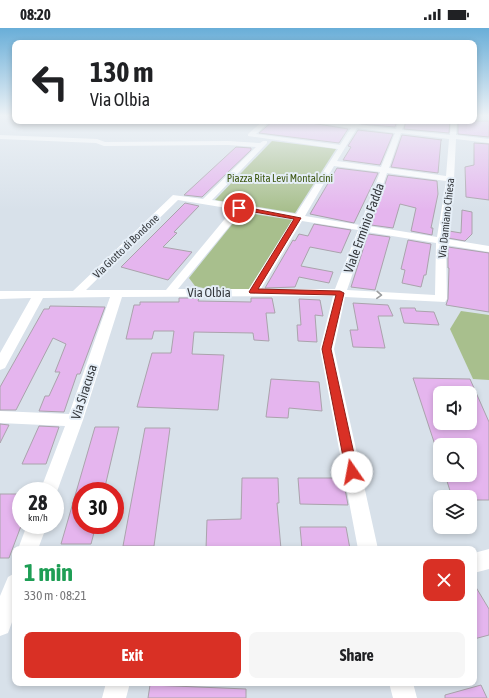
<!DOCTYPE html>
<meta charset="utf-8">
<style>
body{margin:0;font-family:"Asap Condensed",sans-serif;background:#f6f6f6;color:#202124;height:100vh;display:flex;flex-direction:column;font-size:15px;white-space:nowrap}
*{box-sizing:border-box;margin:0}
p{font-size:13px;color:#757577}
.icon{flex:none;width:22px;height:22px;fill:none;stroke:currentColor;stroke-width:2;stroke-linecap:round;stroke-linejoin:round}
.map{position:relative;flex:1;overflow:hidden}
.sheet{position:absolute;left:12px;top:518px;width:465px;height:140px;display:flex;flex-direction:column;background:#fff;border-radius:8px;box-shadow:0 2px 6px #0003}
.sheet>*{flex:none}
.banner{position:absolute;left:12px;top:12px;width:465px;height:84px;border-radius:8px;box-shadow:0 2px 6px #0003;background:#fff;color:#202124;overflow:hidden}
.buttons{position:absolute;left:433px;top:358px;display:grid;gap:8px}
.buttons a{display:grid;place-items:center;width:44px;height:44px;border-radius:8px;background:#fff;box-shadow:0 2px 6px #0003;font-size:20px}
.speed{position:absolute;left:12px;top:454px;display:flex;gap:8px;font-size:20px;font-weight:700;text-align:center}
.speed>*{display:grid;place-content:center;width:52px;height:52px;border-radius:50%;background:#fff;box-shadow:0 2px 6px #0003;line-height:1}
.speed small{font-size:10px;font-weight:400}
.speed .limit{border:6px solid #d22;background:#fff;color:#111}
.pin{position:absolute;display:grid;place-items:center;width:34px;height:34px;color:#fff;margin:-17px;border:2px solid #fff;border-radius:50%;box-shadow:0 1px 4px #0007}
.me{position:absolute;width:44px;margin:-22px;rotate:348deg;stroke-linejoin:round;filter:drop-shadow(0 0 3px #0008)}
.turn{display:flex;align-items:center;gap:14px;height:84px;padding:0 12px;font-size:18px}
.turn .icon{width:52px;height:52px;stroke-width:2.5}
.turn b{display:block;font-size:28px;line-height:34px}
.round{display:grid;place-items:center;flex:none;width:42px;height:42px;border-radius:8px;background:#f6f6f6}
.summary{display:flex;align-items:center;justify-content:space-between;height:68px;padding:0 12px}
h1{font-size:24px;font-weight:700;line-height:30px;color:#1e9e55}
.cta{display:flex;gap:8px;margin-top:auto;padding:8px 12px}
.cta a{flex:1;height:46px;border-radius:8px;background:#d93025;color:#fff;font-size:16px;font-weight:700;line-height:46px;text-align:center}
.cta a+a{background:#f6f6f6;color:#202124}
.status{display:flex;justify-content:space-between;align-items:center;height:28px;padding:0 20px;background:#fff;direction:ltr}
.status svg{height:11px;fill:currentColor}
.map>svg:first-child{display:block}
</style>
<div class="status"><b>08:20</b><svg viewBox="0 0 49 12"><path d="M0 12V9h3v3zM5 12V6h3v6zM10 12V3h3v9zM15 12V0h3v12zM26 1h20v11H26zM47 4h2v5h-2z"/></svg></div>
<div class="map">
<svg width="489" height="670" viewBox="0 0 489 670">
<rect width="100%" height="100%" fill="#d8e1ea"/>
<g fill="#a8bf8d">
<polygon points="272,113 336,121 295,185 215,172"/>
<polygon points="242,184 292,192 249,261 207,261 195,258 189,250"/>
<polygon points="461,283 489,287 489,352 473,351 450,301"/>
</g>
<g fill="#e5b5ee" stroke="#aaa3ac" fill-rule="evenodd">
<polygon points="280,93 299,93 348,101 339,115 259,105 272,94"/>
<polygon points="363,93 385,95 386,93 397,93 395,99 361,96"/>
<polygon points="406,93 450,93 449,105 404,101"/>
<polygon points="458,93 489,93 489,109 458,106"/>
<polygon points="358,102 393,106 380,137 343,132 351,119 348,118"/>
<polygon points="402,107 442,112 441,112 438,145 391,139"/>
<polygon points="474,115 489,116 489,172 466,169 465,139 474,137"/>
<polygon points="236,119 251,120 251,122 202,169 184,167"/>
<polygon points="337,140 378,145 354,195 310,186"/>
<polygon points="388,147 437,153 438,166 431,200 433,200 432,207 411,203 416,180 400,176 393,200 371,197"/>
<polygon points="185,175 199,178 174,204 177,205 163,219 192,224 168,252 121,239"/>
<polygon points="462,182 472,184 472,206 465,213 448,210 449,203 461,205"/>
<polygon points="314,196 351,202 341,225 310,219 301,238 333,244 329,255 299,249 295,259 265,260 293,212 295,213 299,206 308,208"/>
<polygon points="368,206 390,209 375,262 351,259"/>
<polygon points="408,212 431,216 426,247 424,247 421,259 402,255 405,242 401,241"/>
<polygon points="448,219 489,225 489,284 446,277 448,271 449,240 448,240"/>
<polygon points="179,270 199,270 198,273 251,274 251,270 272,270 275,285 266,285 269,313 254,312 253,305 194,304 192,326 224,327 218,382 137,379 152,325 171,325 174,303 154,303 152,311 126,311 134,277 140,277 140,274 179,274"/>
<polygon points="299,271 320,272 323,288 315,287 317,314 298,313 297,297 301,297"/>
<polygon points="353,275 388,277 393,288 378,288 385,320 353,319 350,302 358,302"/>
<polygon points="50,278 105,279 80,346 77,346 64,384 39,383 45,368 49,368 60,344 55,344 66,316 53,310 16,382 0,382 0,359 44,281 49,281"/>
<polygon points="400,280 415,280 416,283 434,284 439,297 404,295"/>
<path d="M413 350 470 351 489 394V472H470V469H452L445 447H470V417H435ZM440 365H470V395H440Z"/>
<polygon points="271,351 319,354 322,383 289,380 288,390 266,389"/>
<polygon points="0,396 9,397 0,415"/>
<polygon points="39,398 59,399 46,436 22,436"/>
<polygon points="95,399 119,399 104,463 81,463 81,497 96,497 91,516 61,516"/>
<polygon points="145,400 170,400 154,518 123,518"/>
<polygon points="242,450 278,450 279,475 277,475 281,521 206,521 207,492 241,491"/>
<polygon points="298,450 343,450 348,477 300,476"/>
<polygon points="0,466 21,466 21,498 9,530 0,530"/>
<polygon points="300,499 346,499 350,521 302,521"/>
<polygon points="474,556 489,581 489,607 474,611"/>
<polygon points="150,657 246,661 246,670 148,670"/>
<polygon points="481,657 487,670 445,670 445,667"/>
</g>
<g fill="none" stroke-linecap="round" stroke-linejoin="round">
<g fill="#fff" fill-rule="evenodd">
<path d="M263 93H270L256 106 340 117 351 100 304 93 353 96 355 93H361L359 97 396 101 399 93H405L402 102 450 107 451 93H457L456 107 489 111V115L456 111 454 151 446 211 489 218V224L446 217 447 271 445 274 345 269 334 321 378 521H358L320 321 333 268 122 269 83 392 55 469V463H40L65 398 0 395V383L69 386 110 269 43 270 5 340 0 342V325L31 270 0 271V263H73L173 167 203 171 256 119 228 117 104 118 96 115 0 111V107L97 111 105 114 228 113 260 115 263 113H267V115L212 172 296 186 338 121 248 108V106ZM357 100 395 105 381 139 337 133ZM401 105 449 111 446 148 389 140ZM334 138 380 144 360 197 305 188ZM387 145 446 153 437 209 369 198ZM178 172 233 181 166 262H86ZM242 183 293 191 249 261H178ZM302 193 358 202 335 261H261ZM367 204 436 215 435 267 347 262Z"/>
<polygon points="27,497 47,497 38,521 18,521"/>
<polygon points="489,521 489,541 474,545 474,525"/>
<polygon points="15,545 15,586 8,605 0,608 0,568 8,549"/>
<polygon points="106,655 130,655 126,670 102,670"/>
<polygon points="389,655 413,655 417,670 393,670"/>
</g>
</g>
<defs><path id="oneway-chevron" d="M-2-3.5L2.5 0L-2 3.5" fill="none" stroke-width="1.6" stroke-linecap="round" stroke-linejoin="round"/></defs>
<use stroke="#9a9c9e" href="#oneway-chevron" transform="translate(379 267) rotate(3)"/>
<linearGradient id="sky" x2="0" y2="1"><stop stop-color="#69aed8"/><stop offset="0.48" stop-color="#edf2f6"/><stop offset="1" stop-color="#edf2f6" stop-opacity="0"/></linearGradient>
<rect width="489" height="182" fill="url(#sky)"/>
<polygon fill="#d93025" stroke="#8d1f18" points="239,178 301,190 258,261 340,263 344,265 331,321 358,444 356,447 352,449 348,447 346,444 322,321 336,267 250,265 249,264 294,191 237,181 236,180"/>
<g text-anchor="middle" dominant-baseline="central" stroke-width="4" stroke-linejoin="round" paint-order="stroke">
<g font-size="11" fill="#405a15" stroke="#e5eef7">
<text x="280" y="150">Piazza Rita Levi Montalcini</text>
</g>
<g font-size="11" fill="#35383c" stroke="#e5eef7">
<text transform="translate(446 190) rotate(-84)">Via Damiano Chiesa</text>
<text transform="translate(126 218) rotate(-44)">Via Giotto di Bondone</text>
</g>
<g font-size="13" fill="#35383c" stroke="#e5eef7">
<text transform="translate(364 200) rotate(-70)">Viale Erminio Fadda</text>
<text x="209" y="264">Via Olbia</text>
<text transform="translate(84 364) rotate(-72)">Via Siracusa</text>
</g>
</g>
</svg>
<div class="buttons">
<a><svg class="icon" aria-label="sound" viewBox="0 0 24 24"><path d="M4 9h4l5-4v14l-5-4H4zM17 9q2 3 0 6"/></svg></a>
<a><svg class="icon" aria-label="search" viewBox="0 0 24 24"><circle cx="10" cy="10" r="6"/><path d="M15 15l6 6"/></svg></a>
<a><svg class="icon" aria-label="layers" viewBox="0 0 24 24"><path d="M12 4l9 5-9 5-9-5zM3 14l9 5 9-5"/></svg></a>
</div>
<div class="speed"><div>28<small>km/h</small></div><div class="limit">30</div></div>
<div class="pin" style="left:239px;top:180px;background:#d93025"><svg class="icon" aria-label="arrive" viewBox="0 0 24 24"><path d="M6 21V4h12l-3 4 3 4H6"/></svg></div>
<svg class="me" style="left:352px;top:444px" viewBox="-20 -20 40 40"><circle r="19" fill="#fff"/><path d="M0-13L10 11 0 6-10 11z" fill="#d93025"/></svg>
<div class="banner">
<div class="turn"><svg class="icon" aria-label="left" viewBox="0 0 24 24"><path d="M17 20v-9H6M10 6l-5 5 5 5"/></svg><div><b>130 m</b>Via Olbia</div></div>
</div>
<section class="sheet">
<div class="summary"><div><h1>1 min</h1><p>330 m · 08:21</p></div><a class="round" style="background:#d93025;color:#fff"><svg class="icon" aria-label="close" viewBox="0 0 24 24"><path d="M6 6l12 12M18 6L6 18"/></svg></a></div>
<div class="cta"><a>Exit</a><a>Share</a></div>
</section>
</div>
